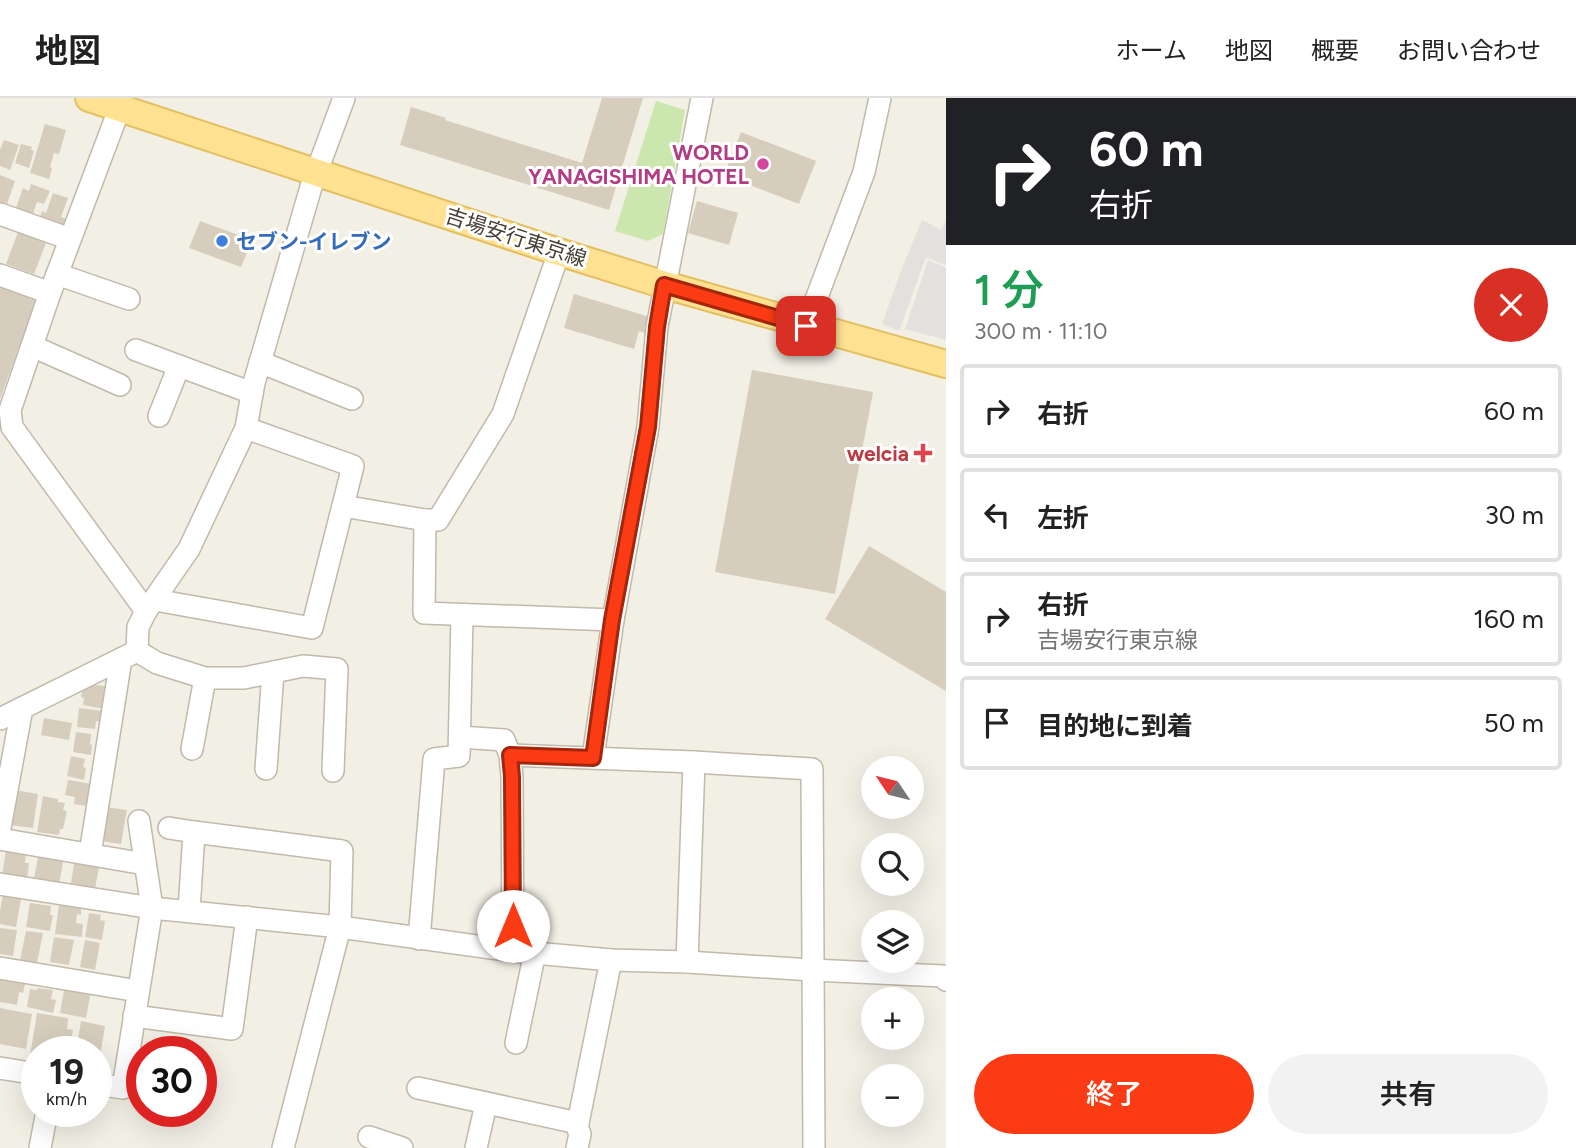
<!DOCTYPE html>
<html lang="ja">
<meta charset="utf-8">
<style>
body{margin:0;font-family:Figtree,"Noto Sans JP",sans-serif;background:#f2f2f2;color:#222;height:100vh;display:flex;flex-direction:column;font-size:26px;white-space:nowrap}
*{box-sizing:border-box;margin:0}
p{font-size:23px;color:#767676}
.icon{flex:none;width:38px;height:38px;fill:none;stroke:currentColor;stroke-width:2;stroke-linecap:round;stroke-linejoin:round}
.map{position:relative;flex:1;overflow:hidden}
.drawer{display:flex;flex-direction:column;background:#fff;width:630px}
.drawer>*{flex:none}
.hud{background:#202124;color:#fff;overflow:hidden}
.needle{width:46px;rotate:305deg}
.tools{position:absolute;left:861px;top:658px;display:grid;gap:14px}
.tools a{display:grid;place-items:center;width:63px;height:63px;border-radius:50%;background:#fff;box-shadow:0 7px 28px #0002;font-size:35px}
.speed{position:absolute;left:21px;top:938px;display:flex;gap:14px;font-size:35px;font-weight:700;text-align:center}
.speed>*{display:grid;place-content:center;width:91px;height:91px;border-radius:50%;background:#fff;box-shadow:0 7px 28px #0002;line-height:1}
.speed small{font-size:18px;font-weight:400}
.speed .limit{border:10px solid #d22;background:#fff;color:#111}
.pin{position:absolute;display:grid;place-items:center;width:60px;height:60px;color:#fff;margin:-30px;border-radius:14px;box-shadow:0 4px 10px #0006}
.me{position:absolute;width:77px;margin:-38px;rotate:0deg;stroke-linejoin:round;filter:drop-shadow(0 0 5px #0008)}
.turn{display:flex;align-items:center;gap:24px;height:147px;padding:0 28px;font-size:32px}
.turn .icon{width:91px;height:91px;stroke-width:2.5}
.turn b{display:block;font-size:49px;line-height:60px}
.round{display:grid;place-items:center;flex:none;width:74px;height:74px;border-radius:37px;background:#f2f2f2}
.summary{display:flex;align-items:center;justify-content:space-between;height:119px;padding:0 28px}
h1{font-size:42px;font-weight:600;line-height:52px;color:#1e9e55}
.primary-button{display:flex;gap:14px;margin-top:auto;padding:14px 28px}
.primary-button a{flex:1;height:80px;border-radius:42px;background:#fb3b13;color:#fff;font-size:28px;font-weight:600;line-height:80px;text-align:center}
.primary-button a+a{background:#f2f2f2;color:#222}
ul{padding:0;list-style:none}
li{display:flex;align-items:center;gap:21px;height:94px;margin:0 14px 10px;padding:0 14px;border:4px solid #e0e0e0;border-radius:7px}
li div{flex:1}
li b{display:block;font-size:26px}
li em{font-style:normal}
header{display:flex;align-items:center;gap:42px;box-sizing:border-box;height:98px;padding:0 35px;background:#fff;border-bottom:2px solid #e0e0e0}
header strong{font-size:33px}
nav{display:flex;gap:38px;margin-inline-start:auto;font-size:24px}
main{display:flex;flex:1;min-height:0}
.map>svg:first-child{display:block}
</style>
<header>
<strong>地図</strong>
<nav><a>ホーム</a><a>地図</a><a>概要</a><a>お問い合わせ</a></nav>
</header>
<main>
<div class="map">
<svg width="946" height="1050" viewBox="0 0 946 1050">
<rect width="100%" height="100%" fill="#f2efe5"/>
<polygon fill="#cce7ad" points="656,3 685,12 663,136 648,143 615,133"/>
<g fill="#e3e1dd">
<polygon points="922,122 941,132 946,123 946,167 926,159 899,233 882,226 901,173"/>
<polygon points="928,162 946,170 946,242 905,231"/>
</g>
<g fill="#d7cdbd">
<polygon points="602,0 643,0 609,112 400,47 411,9 446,20 445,22 582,65"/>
<polygon points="45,26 66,32 59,56 54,55 50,69 52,70 49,81 30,75"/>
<polygon points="741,34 816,63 799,106 724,77"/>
<polygon points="4,42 19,47 10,72 0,68 0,52"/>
<polygon points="21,46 32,49 31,52 34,53 29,70 15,65"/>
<polygon points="0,77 15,83 6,109 0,107"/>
<polygon points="31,86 50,93 44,106 37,104 32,119 15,113 23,90 29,93"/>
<polygon points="53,95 68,100 61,119 66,121 62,131 39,122 42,113 46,115"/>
<polygon points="697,103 738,115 729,147 688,135"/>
<polygon points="200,123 252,142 241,169 189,150"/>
<polygon points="18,134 46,145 34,176 6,166"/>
<polygon points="0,183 38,197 0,301"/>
<polygon points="574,196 650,219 645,235 639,233 634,251 564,230"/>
<polygon points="752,272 873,294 835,496 715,474"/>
<polygon points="869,448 946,494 946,593 825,521"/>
<polygon points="90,586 110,589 104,611 83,607 84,600 81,599 83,589 89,590"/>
<polygon points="79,610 104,613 102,624 96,623 95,631 77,629"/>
<polygon points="44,620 72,625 69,642 41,637"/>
<polygon points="76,634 91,636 90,646 92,647 91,657 73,654"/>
<polygon points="71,658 85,661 83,669 86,670 84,682 67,678"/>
<polygon points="68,682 92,686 87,708 74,706 75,699 65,697"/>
<polygon points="14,692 38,696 33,730 9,727"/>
<polygon points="43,698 58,701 58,704 65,705 63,712 67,713 63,731 60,731 59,737 37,734"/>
<polygon points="105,709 127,712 121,746 100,743"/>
<polygon points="6,752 26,754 25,765 29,765 27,781 2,778"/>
<polygon points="42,755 64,759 59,786 33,786 38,759 42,759"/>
<polygon points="75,760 100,764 94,796 80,794 81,787 71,785"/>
<polygon points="3,797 21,801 16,829 0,826 0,813"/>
<polygon points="30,805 51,808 50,817 53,817 50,833 26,829"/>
<polygon points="59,807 81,810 81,817 77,816 76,825 83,826 82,839 55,836"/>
<polygon points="89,815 101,817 100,822 105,823 102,842 85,839"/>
<polygon points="0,830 17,832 13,858 0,856"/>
<polygon points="26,833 43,835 37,865 20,862"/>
<polygon points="54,839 74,842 69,867 50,864"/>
<polygon points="85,842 100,845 95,872 80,869"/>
<polygon points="0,882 25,886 23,895 19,894 17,907 0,904"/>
<polygon points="74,889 91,893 86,920 60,915 64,892 73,893"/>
<polygon points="37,890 53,892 51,901 56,902 53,915 27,909 30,891 37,892"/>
<polygon points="0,910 32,916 26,951 0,946"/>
<polygon points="37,915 68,920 67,931 73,932 69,953 37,954 37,959 30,958"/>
<polygon points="81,923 105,928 100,959 96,959 96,954 76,954"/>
</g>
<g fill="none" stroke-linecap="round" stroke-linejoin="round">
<defs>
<g id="minor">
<polyline points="120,9 50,195 10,312 12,329 146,513"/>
<polyline points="0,116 70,141"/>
<polyline points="57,176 129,201"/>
<polyline points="0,177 50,195"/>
<polyline points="806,228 864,74 880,0"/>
<polyline points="32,248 120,287"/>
<polyline points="136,252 252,295"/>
<polyline points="260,264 352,301"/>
<polyline points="159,318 179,268"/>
<polyline points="343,408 425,422 424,515 613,522"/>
<polyline points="425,422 438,422 503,316 559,154"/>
<polyline points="155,502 312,530 353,368 246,330"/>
<polyline points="137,553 157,565 205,580 244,580 303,568 337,571 333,673"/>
<polyline points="0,621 137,553 138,529 146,513 189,451 246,330 254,285 311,89 344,0"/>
<polyline points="460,639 504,642 510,657 512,679 513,853"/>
<polyline points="192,651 205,580"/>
<polyline points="510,657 694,664 812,671 814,1050"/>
<polyline points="593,660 613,522 648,329 657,229 702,0"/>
<polyline points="266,671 273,574"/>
<polyline points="0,730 22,610"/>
<polyline points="169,730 194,734"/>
<polyline points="0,741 145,766"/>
<polyline points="90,756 121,561"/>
<polyline points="0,786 152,810 340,829 513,853 611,862 687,864 812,872 944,878 946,882"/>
<polyline points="189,813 194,734 342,753 340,829 283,1050"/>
<polyline points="419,841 434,661 459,658 462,518"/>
<polyline points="687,864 694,664"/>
<polyline points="0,870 138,893"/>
<polyline points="134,918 232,931 247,819"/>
<polyline points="516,945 535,854"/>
<polyline points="0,970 37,976"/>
<polyline points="96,986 123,990 152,810 139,723"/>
<polyline points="418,990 578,1025"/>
<polyline points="369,1039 402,1050"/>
<polyline points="40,1050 47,1013"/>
<polyline points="476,1050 486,1006"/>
<polyline points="577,1050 580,1036 577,1029 578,1025 611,862"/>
</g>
<polyline id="major" points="89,0 559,154 665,187 946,266"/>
</defs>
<use href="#minor" stroke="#c1b9aa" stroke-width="24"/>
<use href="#major" stroke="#e4bf61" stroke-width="30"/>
<use href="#minor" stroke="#fff" stroke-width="21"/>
<use href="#major" stroke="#fee292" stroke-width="26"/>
</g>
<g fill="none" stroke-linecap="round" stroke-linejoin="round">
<defs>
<polyline id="route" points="513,828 512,679 510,657 593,660 612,522 648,329 657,229 664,187 806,228"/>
</defs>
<use href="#route" stroke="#a3260c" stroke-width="18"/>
<use href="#route" stroke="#fb3b13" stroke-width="12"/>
</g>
<circle fill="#d1479c" stroke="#fff" stroke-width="2.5" cx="763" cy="66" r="7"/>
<circle fill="#3f7fe0" stroke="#fff" stroke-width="2.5" cx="222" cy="143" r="7"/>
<path fill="#e0444e" stroke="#fff" stroke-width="2.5" d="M919.5 344.5h7v7h7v7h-7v7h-7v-7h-7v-7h7z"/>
<g text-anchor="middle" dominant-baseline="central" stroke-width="6" stroke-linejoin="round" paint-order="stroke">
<g font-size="21" font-weight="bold" fill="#b23c85" stroke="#fff" text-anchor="end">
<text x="749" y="54">WORLD<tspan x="749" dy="24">YANAGISHIMA HOTEL</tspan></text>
</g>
<g font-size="21" fill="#453f34" stroke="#fff">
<text transform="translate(516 139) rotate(18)">吉場安行東京線</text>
</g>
<g font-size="21" font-weight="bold" fill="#366cbe" stroke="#fff" text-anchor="start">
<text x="236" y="143">セブン-イレブン</text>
</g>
<g font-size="21" font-weight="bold" fill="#be3a42" stroke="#fff" text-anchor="end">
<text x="909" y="355">welcia</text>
</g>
</g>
</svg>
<div class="tools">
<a><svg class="needle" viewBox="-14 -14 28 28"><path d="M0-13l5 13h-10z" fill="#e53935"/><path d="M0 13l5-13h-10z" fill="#767676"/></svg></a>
<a><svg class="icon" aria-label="search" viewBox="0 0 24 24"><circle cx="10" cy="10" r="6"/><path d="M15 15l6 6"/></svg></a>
<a><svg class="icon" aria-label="layers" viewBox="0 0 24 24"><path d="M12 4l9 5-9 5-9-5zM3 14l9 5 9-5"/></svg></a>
<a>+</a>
<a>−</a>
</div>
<div class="speed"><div>19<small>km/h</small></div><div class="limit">30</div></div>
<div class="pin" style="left:806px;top:228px;background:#d93025"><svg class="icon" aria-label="arrive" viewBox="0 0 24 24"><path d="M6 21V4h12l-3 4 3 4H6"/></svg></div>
<svg class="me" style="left:513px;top:828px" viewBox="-20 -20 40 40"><circle r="19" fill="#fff"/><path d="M0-13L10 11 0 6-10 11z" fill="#fb3b13"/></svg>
</div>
<section class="drawer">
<div class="hud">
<div class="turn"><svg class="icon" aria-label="right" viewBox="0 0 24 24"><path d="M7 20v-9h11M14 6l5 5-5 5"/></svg><div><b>60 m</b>右折</div></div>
</div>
<div class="summary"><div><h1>1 分</h1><p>300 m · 11:10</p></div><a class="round" style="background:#d93025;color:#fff"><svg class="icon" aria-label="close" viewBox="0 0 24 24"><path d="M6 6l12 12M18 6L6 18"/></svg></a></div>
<ul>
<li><svg class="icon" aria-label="right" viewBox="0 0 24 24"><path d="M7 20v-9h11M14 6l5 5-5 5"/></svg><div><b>右折</b></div><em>60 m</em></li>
<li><svg class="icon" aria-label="left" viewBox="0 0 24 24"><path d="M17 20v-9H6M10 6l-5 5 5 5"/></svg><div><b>左折</b></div><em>30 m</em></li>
<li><svg class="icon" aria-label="right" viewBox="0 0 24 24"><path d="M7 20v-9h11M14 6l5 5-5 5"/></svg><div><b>右折</b><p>吉場安行東京線</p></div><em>160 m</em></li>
<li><svg class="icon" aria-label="arrive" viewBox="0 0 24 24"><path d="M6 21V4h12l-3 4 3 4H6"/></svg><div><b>目的地に到着</b></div><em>50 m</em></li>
</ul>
<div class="primary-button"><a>終了</a><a>共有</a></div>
</section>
</main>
